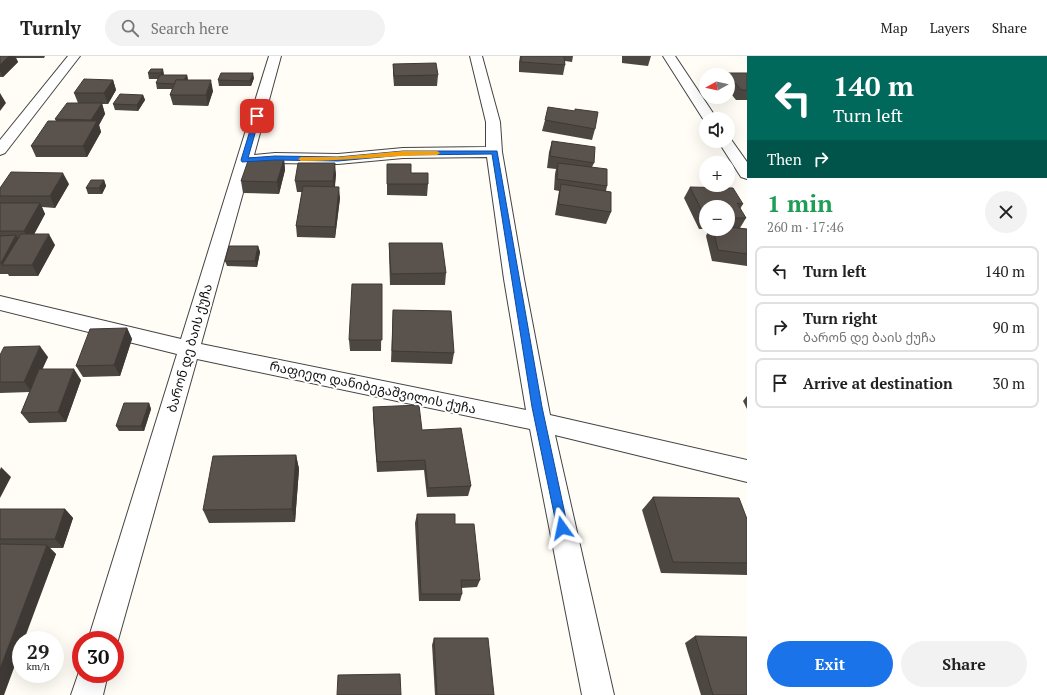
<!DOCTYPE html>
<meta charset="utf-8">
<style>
body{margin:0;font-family:"PT Serif","Noto Sans Georgian",serif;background:#f2f2f2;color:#222;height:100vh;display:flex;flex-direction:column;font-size:15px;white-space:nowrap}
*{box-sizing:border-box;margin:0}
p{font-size:13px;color:#767676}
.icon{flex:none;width:22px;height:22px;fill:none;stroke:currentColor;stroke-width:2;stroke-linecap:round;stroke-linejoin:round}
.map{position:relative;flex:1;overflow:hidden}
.side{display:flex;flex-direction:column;background:#fff;width:300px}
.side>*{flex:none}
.top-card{background:#00695c;color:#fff;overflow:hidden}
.needle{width:26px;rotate:262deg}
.tools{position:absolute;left:699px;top:12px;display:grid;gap:8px}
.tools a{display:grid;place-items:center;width:36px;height:36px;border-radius:50%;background:#fff;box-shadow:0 4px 16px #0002;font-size:20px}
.speed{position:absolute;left:12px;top:575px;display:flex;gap:8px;font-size:20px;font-weight:700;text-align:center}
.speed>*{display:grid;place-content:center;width:52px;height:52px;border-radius:50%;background:#fff;box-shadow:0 4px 16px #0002;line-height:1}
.speed small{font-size:10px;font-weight:400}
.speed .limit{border:6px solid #d22;background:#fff;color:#111}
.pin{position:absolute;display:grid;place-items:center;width:34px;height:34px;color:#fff;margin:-17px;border-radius:8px;box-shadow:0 2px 6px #0006}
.me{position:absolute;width:44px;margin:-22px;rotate:348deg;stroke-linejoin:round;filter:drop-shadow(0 0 3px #0008)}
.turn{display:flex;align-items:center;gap:14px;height:84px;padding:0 20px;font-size:18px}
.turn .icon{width:52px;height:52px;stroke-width:2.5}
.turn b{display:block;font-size:28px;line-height:34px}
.then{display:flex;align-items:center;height:38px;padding:0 20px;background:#0003;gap:8px;font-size:15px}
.round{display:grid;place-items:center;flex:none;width:42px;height:42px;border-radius:21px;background:#f2f2f2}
.overview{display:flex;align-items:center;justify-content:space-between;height:68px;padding:0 20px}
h1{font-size:24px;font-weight:700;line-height:30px;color:#1e9e55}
.action{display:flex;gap:8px;margin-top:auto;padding:8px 20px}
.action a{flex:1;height:46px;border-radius:24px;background:#1a73e8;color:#fff;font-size:16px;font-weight:700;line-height:46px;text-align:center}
.action a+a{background:#f2f2f2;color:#222}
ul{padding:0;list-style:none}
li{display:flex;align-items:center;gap:12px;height:50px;margin:0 8px 6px;padding:0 12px;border:2px solid #e0e0e0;border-radius:8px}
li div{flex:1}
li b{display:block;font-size:15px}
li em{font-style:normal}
header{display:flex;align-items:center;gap:24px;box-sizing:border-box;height:56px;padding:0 20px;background:#fff;border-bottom:1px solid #e0e0e0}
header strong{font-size:19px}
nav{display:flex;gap:22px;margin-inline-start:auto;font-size:14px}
.search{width:280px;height:36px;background:#f2f2f2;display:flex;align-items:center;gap:10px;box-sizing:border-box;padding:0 14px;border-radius:22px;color:#767676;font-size:15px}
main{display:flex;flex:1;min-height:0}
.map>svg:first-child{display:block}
</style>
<header>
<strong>Turnly</strong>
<div class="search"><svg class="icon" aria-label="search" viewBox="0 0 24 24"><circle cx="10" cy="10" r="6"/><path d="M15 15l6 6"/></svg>Search here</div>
<nav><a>Map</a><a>Layers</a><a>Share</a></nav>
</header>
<main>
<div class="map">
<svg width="747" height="639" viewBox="0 0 747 639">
<rect width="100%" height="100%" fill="#fffdf5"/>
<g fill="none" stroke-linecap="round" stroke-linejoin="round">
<defs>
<g id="minor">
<polygon points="68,0 80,0 5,97 0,99 0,84"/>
<path d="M269 0H281L254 99 275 97 338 98 403 92 486 91V66L470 0H482L500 66 502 96 524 223 550 359 747 404V426L555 379 614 639H582L530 373 197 303 118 584 115 591V584H88L177 298 0 254V240L181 283ZM487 101 504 223 526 354 201 288 251 108 275 107 338 108 403 102Z"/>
<polygon points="663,0 675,0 717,63 706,63 705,66"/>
<polygon points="728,81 730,82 747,106 747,123 741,121 718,85 728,85"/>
<polygon points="81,610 81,618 108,618 103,639 71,639"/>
</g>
</defs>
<use href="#minor" stroke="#444" stroke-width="2"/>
<use href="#minor" fill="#fff" fill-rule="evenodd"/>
</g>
<g fill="#4d4742">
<polygon points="0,0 45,0 44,2 16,2 18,6 3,21 0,21"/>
<polygon points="520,0 573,0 572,6 565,5 565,9 563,19 519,16 519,6"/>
<polygon points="622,0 651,0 648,10 622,7"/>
<polygon points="393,8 438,19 437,30 394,30 393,18"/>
<polygon points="151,13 164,19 187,19 188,24 213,35 208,50 173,49 170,39 172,33 157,33 156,27 158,23 149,23 148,17"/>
<polygon points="727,17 747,17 747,44 736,44 728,34 728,19 726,19"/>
<polygon points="254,22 251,30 219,30 218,24"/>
<polygon points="113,24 116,34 108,48 102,48 105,58 99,69 101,76 87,101 36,101 31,90 56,65 55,63 78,47 74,37"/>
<polygon points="143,39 145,44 138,55 115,54 113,48"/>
<polygon points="575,55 595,73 592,84 542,75 545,64"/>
<polygon points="552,85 594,107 592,111 607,130 606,135 611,156 606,168 555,159 559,135 554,134 555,118 556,113 547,112 549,96"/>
<polygon points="284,103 285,114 279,138 243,137 241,125"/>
<polygon points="387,108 411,117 428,128 427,140 387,139"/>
<polygon points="336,118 335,131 340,142 335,182 297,181 296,170 302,136 297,136 295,125"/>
<polygon points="104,124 106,130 102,138 88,138 86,132"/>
<polygon points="69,128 55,152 42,151 45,158 34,178 55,189 38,220 9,220 8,218 0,218 0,132"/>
<polygon points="690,131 743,148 740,153 746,162 740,172 747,173 747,210 712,205 706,180 709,173 728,173 728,151 706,151 706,173 699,173 684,142"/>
<polygon points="389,187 446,217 445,229 390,229 389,198"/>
<polygon points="258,190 260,196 257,211 227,210 225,205"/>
<polygon points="382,228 381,295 350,295 349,284"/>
<polygon points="393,254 454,297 452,308 391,306"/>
<polygon points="127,272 132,283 120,320 83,321 76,310"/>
<polygon points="0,299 48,301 42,313 81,324 66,366 29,367 21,357 30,336 0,337"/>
<polygon points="747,340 747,353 743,345"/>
<polygon points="149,347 151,353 144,375 119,375 116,370"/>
<polygon points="373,351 422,374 471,430 468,440 427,441 424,414 377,416 373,361"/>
<polygon points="296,399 299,413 295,466 209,467 203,454"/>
<polygon points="653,441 747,463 747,519 661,517 642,454"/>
<polygon points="0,453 65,453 73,462 63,492 50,492 56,498 0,639"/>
<polygon points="417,458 480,524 477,531 461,532 462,538 460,545 419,545 415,467"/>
<polygon points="695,580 747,639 701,639 685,587"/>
<polygon points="434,582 494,639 435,639 432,589"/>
</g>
<g fill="#3f3936">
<polygon points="9,0 15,0 18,6 3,21 0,15 0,9"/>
<polygon points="163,13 164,18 162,23 160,17"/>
<polygon points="253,17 254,22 251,30 250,25"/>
<polygon points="187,19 188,24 183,28"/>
<polygon points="113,24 116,34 108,48 104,37"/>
<polygon points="211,24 213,35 208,50 206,39"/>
<polygon points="0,37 6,47 0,55"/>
<polygon points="143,39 145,44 138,55 137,49"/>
<polygon points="102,47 105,58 99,69 101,76 87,101 83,90 94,71 91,64"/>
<polygon points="284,103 285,114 279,138 277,126"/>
<polygon points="335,107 336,118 334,136 333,125"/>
<polygon points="63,117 69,128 55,152 50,140"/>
<polygon points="104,124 106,130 102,138 99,132"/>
<polygon points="339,131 340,142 335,182 335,171"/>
<polygon points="40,147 45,158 30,186 24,175"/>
<polygon points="49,178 55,189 38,220 32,209"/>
<polygon points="16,179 23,191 2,209 1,207"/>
<polygon points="258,190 260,196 257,211 255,205"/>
<polygon points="127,272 132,283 120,320 114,309"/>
<polygon points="40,290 48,301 32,336 24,326"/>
<polygon points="74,313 81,324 66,366 58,356"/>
<polygon points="149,347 151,353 144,375 141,370"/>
<polygon points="296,399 299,413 295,466 292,453"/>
<polygon points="1,411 11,421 0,442 0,414"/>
<polygon points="65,453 73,462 63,492 55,483"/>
<polygon points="47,489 56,498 24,584 21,584 21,593 4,639 0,639 0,613"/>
</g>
<g fill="#5a524d" stroke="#3f3936">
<polygon points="0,0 9,0 0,9"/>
<polygon points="521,0 564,0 565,9 521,6"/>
<polygon points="436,7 438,19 394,20 393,8"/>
<polygon points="151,13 163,13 160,17 148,17"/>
<polygon points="221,17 253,17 250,25 218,24"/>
<polygon points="727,17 747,17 747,34 741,34"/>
<polygon points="160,19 187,19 184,24 176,24 175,28 156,27"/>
<polygon points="84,23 113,24 104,37 74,37"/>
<polygon points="176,24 211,24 206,39 170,39"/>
<polygon points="120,38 143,39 137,49 113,48"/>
<polygon points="67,47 102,47 91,64 55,63"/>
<polygon points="548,51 575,55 575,53 598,56 595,73 545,64"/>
<polygon points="48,65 97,65 83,90 31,90"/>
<polygon points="552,85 595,91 594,107 550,100"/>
<polygon points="249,102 284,103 277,126 241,125"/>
<polygon points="298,107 335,107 333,125 295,125"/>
<polygon points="558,107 607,113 607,130 557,123"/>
<polygon points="387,108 411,108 411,117 428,117 428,128 387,128"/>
<polygon points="11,116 63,117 50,140 0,140 0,132"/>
<polygon points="91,124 104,124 99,132 86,132"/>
<polygon points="561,128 611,136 611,156 558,148"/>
<polygon points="303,130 339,131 335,171 296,170"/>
<polygon points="690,131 733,132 743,148 737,147 746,162 728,162 728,151 706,151 706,161 705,161"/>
<polygon points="0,147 40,147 24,175 0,175"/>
<polygon points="728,171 747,173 747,198 718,194 713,173 728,173"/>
<polygon points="21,178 49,178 32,209 2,209"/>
<polygon points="16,179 1,207 0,207 0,180"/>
<polygon points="389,187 442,187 446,217 391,218"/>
<polygon points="229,190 258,190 255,205 225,205"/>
<polygon points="352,228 382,228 382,284 349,284"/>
<polygon points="393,254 451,255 454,297 392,295"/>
<polygon points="127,272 114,309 76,310 90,273"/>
<polygon points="40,290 24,326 0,326 0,299 4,291"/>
<polygon points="39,313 74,313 58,356 21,357"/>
<polygon points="124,347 149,347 141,370 116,370"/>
<polygon points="419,349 422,374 461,372 471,430 428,432 425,404 377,406 373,351"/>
<polygon points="296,399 292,453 203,454 213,400"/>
<polygon points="653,441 739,442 747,463 747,507 673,506"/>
<polygon points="0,453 65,453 55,483 0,483"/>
<polygon points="417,458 455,458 455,468 474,468 480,524 461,524 462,538 421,538"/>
<polygon points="0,488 47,489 0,613"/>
<polygon points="695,580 747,581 747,639 713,639"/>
<polygon points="434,582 488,582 494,639 437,639"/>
<polygon points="400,618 401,639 337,639 338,619"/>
</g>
<polygon fill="#1a73e8" stroke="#114b97" points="255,58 260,60 248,102 275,100 338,101 403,95 497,95 542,351 568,472 566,476 562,477 559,476 557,472 532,351 492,98 403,99 338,105 275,104 242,106 241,104"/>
<path fill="#f59e0b" d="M403 95H437L440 97 437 99C391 99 347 105 301 105L298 103 301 101H338Z"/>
<g text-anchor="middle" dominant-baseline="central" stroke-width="4" stroke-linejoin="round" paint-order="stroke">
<g font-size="13" fill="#111" stroke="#fff">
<text transform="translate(189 292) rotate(-74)">ბარონ დე ბაის ქუჩა</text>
<text transform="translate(373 331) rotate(12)">რაფიელ დანიბეგაშვილის ქუჩა</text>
</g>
</g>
</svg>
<div class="tools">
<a><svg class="needle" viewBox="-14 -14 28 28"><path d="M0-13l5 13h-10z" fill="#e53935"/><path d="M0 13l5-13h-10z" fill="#767676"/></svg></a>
<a><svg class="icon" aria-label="sound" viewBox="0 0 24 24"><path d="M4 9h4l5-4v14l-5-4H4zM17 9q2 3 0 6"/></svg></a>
<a>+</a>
<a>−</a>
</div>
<div class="speed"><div>29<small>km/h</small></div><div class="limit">30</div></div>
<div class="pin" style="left:257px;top:60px;background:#d93025"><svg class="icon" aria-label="arrive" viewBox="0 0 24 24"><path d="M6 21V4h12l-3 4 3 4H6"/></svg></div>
<svg class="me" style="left:562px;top:472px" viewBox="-20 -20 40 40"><path d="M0-17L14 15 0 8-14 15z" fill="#1a73e8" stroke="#fff" stroke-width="4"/></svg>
</div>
<section class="side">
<div class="top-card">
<div class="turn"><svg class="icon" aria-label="left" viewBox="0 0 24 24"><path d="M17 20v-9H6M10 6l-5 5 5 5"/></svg><div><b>140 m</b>Turn left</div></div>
<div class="then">Then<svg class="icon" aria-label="right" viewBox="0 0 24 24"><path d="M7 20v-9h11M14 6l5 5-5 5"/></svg></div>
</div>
<div class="overview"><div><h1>1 min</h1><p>260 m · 17:46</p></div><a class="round"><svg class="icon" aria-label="close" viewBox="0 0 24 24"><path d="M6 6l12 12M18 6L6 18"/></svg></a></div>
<ul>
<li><svg class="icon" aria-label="left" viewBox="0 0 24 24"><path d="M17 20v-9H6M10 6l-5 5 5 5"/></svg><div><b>Turn left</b></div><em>140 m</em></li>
<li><svg class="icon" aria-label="right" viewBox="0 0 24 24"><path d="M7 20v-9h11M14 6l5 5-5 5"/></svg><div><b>Turn right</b><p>ბარონ დე ბაის ქუჩა</p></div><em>90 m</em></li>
<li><svg class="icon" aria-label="arrive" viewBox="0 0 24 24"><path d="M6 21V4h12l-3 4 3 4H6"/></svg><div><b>Arrive at destination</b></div><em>30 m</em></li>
</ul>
<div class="action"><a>Exit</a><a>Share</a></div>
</section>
</main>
